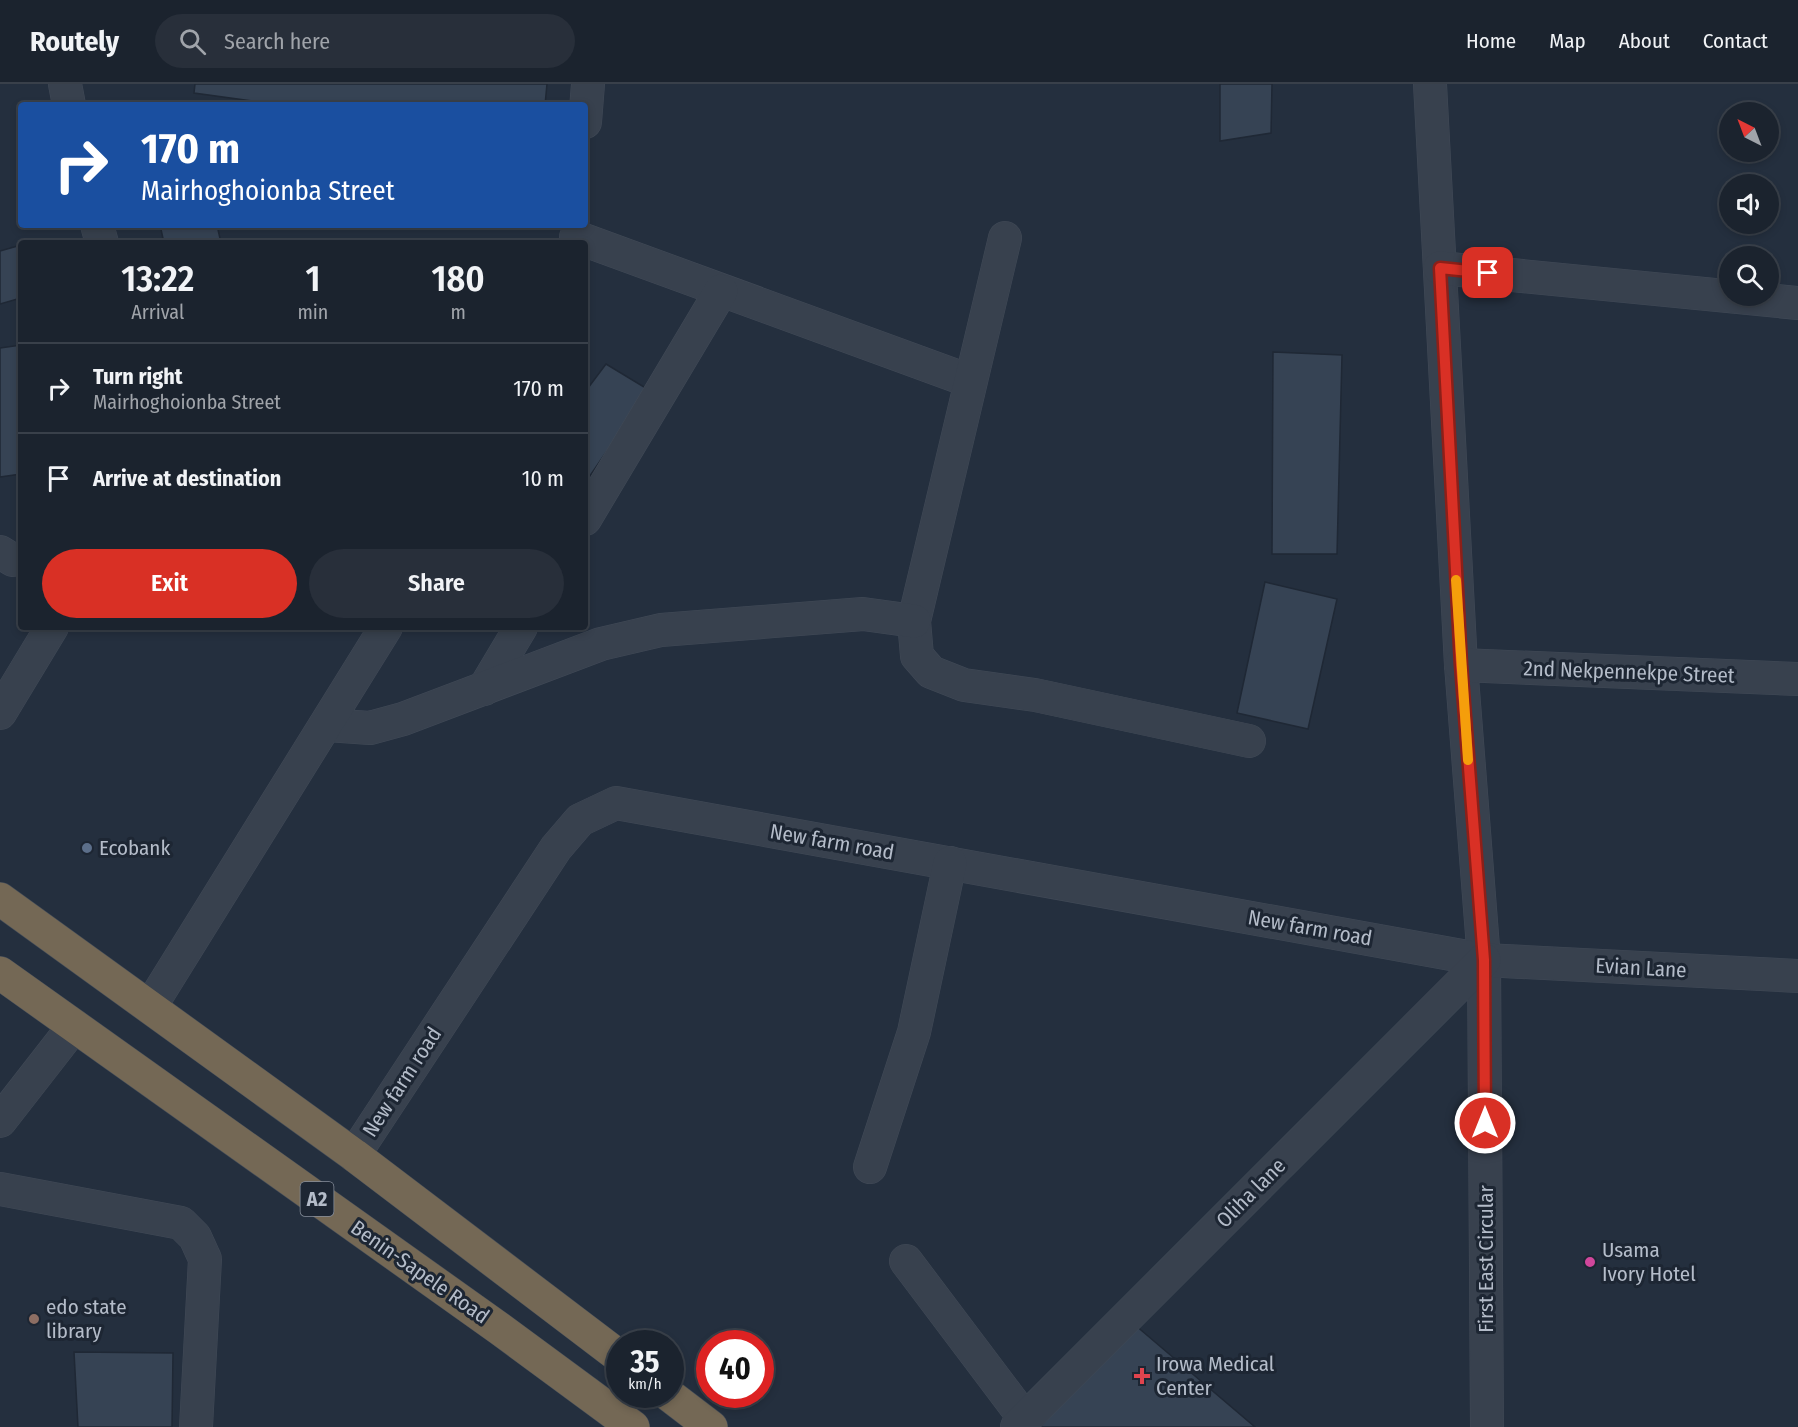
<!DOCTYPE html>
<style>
body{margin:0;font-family:"Fira Sans Condensed",sans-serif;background:#282f3a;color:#f1f3f6;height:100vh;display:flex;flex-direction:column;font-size:22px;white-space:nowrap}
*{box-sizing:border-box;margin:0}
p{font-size:20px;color:#a0a4aa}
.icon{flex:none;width:33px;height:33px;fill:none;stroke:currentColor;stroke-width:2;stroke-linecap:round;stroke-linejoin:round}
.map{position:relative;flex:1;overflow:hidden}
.side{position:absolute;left:18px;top:156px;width:570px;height:390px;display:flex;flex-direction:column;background:#1b232e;border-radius:6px;box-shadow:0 3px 9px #0003,0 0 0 2px #39404a}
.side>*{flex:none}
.banner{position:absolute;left:18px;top:18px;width:570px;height:126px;border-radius:6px;box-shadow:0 3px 9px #0003,0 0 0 2px #39404a;background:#1a4fa0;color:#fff;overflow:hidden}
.needle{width:39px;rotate:318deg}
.fabs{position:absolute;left:1719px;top:18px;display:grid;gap:12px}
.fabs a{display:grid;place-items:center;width:60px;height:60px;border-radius:50%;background:#1b232e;box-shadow:0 3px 9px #0003,0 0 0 2px #39404a;font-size:30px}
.speed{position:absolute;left:606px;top:1246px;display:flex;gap:12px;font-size:30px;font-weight:700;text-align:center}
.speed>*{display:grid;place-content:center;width:78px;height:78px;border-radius:50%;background:#1b232e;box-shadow:0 3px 9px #0003,0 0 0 2px #39404a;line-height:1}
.speed small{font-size:15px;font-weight:400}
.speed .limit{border:9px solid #d22;background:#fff;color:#111}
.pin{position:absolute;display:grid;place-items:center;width:51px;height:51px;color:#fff;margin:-26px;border-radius:12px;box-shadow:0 3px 9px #0006}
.me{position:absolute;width:66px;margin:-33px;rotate:0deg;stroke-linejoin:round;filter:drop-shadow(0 0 4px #0008)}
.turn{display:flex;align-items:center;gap:21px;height:126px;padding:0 24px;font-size:27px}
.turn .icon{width:78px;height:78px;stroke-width:2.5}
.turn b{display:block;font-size:42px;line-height:51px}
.eta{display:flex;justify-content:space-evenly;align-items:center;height:102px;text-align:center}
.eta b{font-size:36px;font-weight:600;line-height:42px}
.action{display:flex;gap:12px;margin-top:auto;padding:12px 24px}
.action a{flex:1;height:69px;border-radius:36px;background:#d93025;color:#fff;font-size:24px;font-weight:600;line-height:69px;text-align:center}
.action a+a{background:#282f3a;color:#f1f3f6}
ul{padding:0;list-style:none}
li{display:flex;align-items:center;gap:18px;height:90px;padding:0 24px;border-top:2px solid #39404a}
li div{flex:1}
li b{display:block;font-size:22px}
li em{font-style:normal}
header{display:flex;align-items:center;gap:36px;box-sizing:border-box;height:84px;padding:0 30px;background:#1b232e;border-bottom:2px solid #39404a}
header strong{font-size:28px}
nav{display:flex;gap:33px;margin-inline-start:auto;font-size:21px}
.search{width:420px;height:54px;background:#282f3a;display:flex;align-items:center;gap:15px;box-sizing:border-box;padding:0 21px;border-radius:33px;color:#a0a4aa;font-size:22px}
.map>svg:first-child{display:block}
</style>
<header>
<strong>Routely</strong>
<div class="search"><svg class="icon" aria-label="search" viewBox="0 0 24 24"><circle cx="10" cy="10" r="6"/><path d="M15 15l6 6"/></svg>Search here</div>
<nav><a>Home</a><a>Map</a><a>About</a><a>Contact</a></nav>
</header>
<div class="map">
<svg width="1798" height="1343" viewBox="0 0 1798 1343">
<rect width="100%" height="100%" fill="#242f3e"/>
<g fill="#364354" stroke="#1f2835" stroke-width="1.5">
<polygon points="195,0 547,0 545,21 281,21 194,9"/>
<polygon points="1220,0 1272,0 1271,49 1220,57"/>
<polygon points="160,141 217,141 221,159 164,159"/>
<polygon points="21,161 21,214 0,220 0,167"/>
<polygon points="21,261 21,390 0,393 0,264"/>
<polygon points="1273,268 1342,271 1337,470 1272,470"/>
<polygon points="606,280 649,306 585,399 585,308"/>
<polygon points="1265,498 1337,515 1308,645 1237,629"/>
<polygon points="1135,1241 1255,1343 1040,1343"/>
<polygon points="74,1268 173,1269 172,1343 78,1343"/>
</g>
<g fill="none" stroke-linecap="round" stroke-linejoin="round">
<defs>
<g id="minor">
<polyline points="65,0 69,21"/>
<polyline points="1430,0 1461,581 1484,876 1487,1343"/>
<polyline points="585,38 588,0"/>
<polyline points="97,141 102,159"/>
<polyline points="576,153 970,297"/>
<polyline points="1005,154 914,537 917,572 931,588 964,601 1035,611 1249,657"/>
<polyline points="1440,184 1798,219"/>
<polyline points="585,435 721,207"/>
<polyline points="0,468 13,476"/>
<polyline points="1461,581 1798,595"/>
<polyline points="484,605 521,543"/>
<polyline points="0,629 52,543"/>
<polyline points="327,641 370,644 403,635 601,560 661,546 863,530 914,537"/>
<polyline points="150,923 386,543"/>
<polyline points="0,1037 74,942"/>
<polyline points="354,1071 556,764 580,736 616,719 1484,876 1798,892"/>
<polyline points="870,1083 914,948 950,779"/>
<polyline points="0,1105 181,1139 195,1153 205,1175 196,1343"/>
<polyline points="906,1177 1025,1335"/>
<polyline points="1017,1343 1484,876"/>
</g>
<g id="highway">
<polyline points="0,815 354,1071 620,1273"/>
<polyline points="0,889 500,1245 633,1343"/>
<polyline points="669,1311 711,1343"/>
</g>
</defs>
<use href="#minor" stroke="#414a57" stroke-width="34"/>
<use href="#highway" stroke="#434c59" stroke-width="34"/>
<use href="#minor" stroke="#38414e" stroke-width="33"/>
<use href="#highway" stroke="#746855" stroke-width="33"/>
</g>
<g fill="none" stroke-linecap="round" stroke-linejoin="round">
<defs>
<polyline id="route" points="1485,1039 1484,876 1461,581 1440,184 1488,189"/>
</defs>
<use href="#route" stroke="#8d1f18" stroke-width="15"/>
<use href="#route" stroke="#d93025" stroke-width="10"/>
<polyline stroke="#f59e0b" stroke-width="10" points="1456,496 1468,676"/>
</g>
<circle fill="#5c6f8a" stroke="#1d2633" stroke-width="2" cx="87" cy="764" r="6"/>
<circle fill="#d1479c" stroke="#1d2633" stroke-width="2" cx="1590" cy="1178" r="6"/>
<circle fill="#8d6e63" stroke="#1d2633" stroke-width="2" cx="34" cy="1235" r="6"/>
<path fill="#e0444e" stroke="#1d2633" stroke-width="2" d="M1139 1283h6v6h6v6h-6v6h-6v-6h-6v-6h6z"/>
<g text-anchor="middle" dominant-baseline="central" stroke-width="6" stroke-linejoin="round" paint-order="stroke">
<rect fill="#1d2633" stroke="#878f9c" stroke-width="1.5" x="300.5" y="1098" width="33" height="34" rx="4.5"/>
<g font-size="20" font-weight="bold" fill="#b4bcc9">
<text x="317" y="1115">A2</text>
</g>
<g font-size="21" fill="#b4bcc9" stroke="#1d2633">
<text transform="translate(1629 588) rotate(2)">2nd Nekpennekpe Street</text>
<text transform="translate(832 758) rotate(10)">New farm road</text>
<text transform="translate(1310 844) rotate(10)">New farm road</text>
<text transform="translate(1641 884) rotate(3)">Evian Lane</text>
<text transform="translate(402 998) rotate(-57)">New farm road</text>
<text transform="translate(1251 1109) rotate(-45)">Oliha lane</text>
<text transform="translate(1486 1175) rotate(-90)">First East Circular</text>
<text transform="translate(420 1188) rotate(35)">Benin-Sapele Road</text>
</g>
<g font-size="21" fill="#b4bcc9" stroke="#1d2633" text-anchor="start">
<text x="99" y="764">Ecobank</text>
<text x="1602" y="1166">Usama<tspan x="1602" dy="24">Ivory Hotel</tspan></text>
<text x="46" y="1223">edo state<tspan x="46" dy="24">library</tspan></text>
<text x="1156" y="1280">Irowa Medical<tspan x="1156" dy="24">Center</tspan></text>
</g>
</g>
</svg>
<div class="fabs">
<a><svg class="needle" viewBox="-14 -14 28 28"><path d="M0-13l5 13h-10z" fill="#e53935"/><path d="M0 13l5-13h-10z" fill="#a0a4aa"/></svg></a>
<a><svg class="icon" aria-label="sound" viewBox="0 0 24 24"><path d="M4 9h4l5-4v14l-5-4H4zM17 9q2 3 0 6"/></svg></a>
<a><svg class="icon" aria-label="search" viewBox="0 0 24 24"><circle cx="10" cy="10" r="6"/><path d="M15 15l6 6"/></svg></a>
</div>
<div class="speed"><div>35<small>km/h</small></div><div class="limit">40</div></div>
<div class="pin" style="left:1488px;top:189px;background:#d93025"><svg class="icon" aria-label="arrive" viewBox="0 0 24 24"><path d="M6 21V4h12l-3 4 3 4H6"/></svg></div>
<svg class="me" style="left:1485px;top:1039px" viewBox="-20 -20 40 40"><circle r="17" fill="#d93025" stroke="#fff" stroke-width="3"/><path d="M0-11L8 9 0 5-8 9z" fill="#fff"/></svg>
<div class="banner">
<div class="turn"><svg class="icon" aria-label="right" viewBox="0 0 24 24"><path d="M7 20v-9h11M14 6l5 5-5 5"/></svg><div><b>170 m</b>Mairhoghoionba Street</div></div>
</div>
<section class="side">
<div class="eta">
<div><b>13:22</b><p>Arrival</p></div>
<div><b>1</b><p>min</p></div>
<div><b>180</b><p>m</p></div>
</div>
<ul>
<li><svg class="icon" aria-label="right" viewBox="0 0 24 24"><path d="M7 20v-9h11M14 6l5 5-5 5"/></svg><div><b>Turn right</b><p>Mairhoghoionba Street</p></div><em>170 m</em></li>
<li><svg class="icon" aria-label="arrive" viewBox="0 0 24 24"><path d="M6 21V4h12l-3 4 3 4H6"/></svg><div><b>Arrive at destination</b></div><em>10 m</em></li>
</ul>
<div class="action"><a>Exit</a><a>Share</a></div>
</section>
</div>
